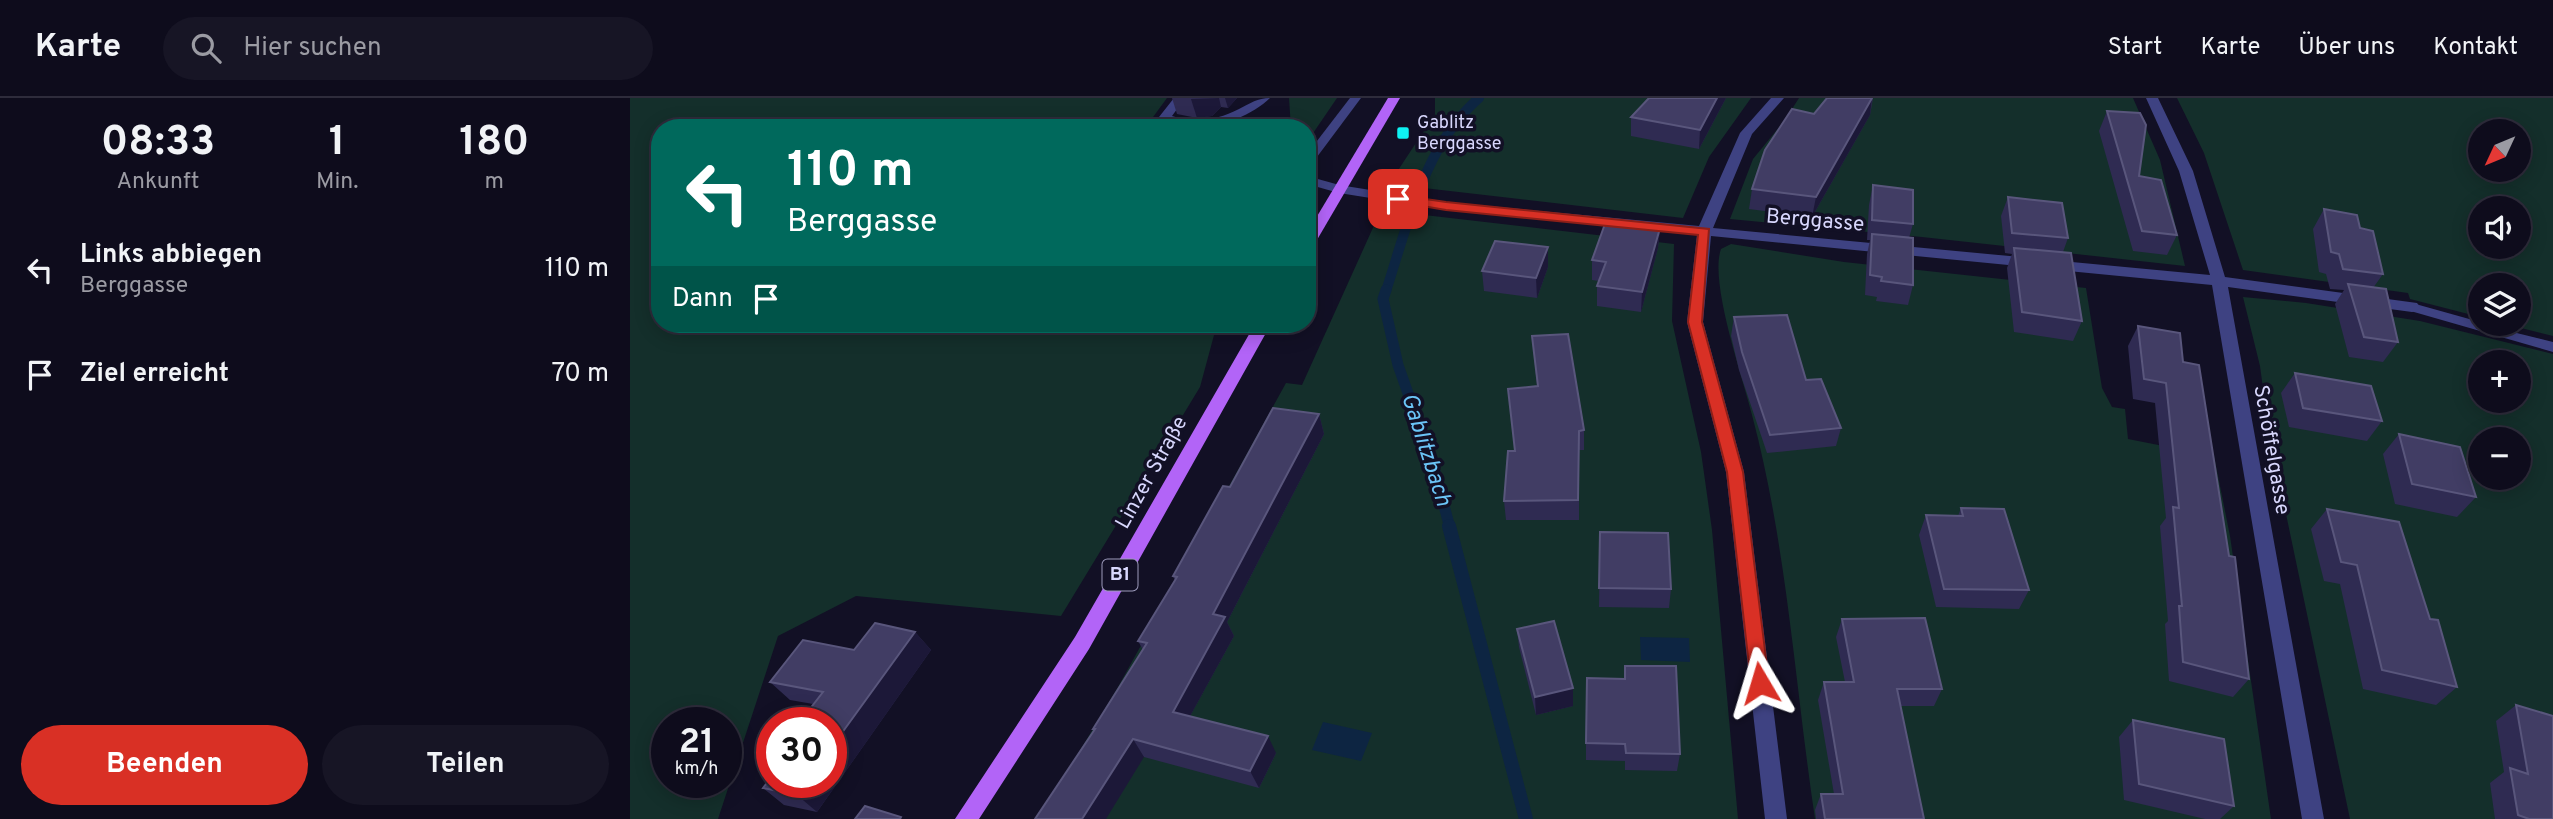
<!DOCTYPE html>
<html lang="de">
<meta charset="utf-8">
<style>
body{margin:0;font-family:Overpass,sans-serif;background:#171525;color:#f1f3f6;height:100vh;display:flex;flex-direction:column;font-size:26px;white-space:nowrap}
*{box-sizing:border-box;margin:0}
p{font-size:23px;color:#9b9ba3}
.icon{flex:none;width:38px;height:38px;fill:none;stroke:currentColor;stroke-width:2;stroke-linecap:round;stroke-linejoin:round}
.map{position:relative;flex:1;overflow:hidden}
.details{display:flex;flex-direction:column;background:#0e0c1c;width:630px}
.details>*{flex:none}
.guide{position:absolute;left:21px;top:21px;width:665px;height:214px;border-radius:28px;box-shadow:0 4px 18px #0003,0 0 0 2px #2e2c3b;background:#00695c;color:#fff;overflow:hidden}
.needle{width:46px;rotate:226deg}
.tools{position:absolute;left:1838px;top:21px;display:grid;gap:14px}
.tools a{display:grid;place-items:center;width:63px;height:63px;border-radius:50%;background:#0e0c1c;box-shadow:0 4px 18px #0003,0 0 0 2px #2e2c3b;font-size:35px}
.speed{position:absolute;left:21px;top:609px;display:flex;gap:14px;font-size:35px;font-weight:700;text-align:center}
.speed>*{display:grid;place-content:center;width:91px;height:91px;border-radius:50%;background:#0e0c1c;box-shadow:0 4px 18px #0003,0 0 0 2px #2e2c3b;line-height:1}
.speed small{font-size:18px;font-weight:400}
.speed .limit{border:10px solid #d22;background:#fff;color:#111}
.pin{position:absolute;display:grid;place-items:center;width:60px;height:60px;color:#fff;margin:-30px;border-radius:14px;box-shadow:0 4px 10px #0006}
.me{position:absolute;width:77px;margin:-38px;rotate:353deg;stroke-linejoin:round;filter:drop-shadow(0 0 5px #0008)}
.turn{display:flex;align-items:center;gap:24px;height:147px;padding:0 21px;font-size:32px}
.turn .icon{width:91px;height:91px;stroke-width:2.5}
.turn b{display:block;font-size:49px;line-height:60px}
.then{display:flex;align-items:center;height:66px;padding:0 21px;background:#0003;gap:14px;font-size:26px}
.eta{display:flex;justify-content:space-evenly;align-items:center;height:119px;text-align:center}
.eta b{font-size:42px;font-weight:700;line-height:49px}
.action{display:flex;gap:14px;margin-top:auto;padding:14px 21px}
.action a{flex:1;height:80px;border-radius:42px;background:#d93025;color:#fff;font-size:28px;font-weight:700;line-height:80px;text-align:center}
.action a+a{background:#171525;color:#f1f3f6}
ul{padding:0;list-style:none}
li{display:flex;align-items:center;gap:21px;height:105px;padding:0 21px}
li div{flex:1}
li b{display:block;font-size:26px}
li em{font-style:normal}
header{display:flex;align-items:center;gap:42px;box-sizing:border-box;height:98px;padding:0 35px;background:#0e0c1c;border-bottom:2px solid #2e2c3b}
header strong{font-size:33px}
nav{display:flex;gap:38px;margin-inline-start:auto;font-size:24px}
.search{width:490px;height:63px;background:#171525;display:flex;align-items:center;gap:18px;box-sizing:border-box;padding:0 24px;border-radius:38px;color:#9b9ba3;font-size:26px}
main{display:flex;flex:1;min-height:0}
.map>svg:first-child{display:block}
</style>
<header>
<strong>Karte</strong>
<div class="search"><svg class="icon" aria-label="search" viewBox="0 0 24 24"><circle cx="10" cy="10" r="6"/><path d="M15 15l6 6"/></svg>Hier suchen</div>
<nav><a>Start</a><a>Karte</a><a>Über uns</a><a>Kontakt</a></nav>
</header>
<main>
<section class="details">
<div class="eta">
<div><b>08:33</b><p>Ankunft</p></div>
<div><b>1</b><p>Min.</p></div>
<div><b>180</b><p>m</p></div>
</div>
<ul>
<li><svg class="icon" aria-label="left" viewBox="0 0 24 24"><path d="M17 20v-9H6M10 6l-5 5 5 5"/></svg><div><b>Links abbiegen</b><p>Berggasse</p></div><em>110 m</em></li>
<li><svg class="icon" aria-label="arrive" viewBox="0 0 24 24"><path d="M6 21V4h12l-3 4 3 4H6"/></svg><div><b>Ziel erreicht</b></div><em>70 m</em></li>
</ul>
<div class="action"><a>Beenden</a><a>Teilen</a></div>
</section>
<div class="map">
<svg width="1923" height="721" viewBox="0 0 1923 721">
<rect width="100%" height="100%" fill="#121025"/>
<g fill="#142f2b" fill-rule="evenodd">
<path d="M0 0H537L515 30H30V226H587L570 289 431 518 226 498 148 538 88 721H0ZM37 625H96V684H37Z"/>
<polygon points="659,0 707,0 677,44 677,30 661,30"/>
<polygon points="805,0 1121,0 1079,59 1053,120 759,86 805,16"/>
<polygon points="1169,0 1503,0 1530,62 1555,168 1292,139 1100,121 1123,61 1155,22"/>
<path d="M1547 0H1923V238L1875 226H1888V187H1850V219L1780 201 1778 195 1613 172 1574 55ZM1850 33H1888V72H1850ZM1850 110H1888V149H1850Z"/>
<polygon points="751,112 1044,146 1042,223 1071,354 1082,432 1108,721 409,721 488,589 656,285 672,287"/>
<path d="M1101 146 1214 164 1456 190 1472 290 1482 309 1495 311 1498 341 1584 358 1600 438 1641 721H1185C1165 587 1157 448 1122 317 1113 280 1079 184 1091 151Z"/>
<path d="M1613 199 1676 205 1790 223 1923 256V721H1720L1639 335 1630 268ZM1850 264H1888V303H1850ZM1850 341H1888V380H1850Z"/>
</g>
<g fill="#0d2542">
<polygon points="1010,539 1059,540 1060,564 1011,562"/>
<polygon points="693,624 742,635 731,663 682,652"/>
</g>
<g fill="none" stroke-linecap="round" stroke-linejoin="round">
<path stroke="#0d2542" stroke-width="10" d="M756 193C778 126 794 48 849 0"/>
<polyline stroke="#0d2542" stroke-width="11" points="756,192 753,201 768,267 802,363 820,430"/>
<polyline stroke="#0d2542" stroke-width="14" points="819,428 896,721"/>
<g fill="#3e4282" fill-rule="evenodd">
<path d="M544 0H555L542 18C565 26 587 22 609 11 621 5 627 0 640 0 615 24 560 42 529 19Z"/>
<polygon points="720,0 731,0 681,67 677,67 677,56"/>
<polygon points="677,78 713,88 715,91 709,95 677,86"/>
<polygon points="1782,205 1850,224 1850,226 1923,244 1923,254 1777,212 1775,209 1777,206"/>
</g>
<polygon fill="#3e4282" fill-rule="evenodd" points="1141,0 1154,0 1122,36 1083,130 1580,177 1549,73 1516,0 1528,0 1563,73 1595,179 1787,205 1790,209 1787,213 1782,214 1598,189 1694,721 1672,721 1582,187 1081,138 1073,224 1114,374 1157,721 1135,721 1096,374 1057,224 1067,137 816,112 709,95 702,91 709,87 816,104 1069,128 1110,35"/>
<g fill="#b264f7" fill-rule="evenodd">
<polygon points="758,0 770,0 684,147 677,151 677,135"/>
<polygon points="625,226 641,226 459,551 349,721 325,721 445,539"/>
</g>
</g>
<g fill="#2f2b52">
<polygon points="542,0 607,0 598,10 591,9 582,18 567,20 547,16"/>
<polygon points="1019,0 1096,0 1069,51 1001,38 1001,19"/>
<polygon points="1243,0 1240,17 1182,119 1119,111 1122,91 1184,16"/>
<polygon points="1477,13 1509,78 1547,137 1537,157 1503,153 1469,33"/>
<polygon points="1243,87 1283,126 1279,140 1283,187 1278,207 1246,203 1247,199 1235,197 1237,156 1240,142 1237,142 1239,107"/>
<polygon points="1378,99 1438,140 1433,154 1452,223 1443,243 1384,234 1377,170 1382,156 1375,155 1371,118"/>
<polygon points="1694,111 1730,130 1753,176 1743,190 1768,244 1753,264 1719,259 1705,206 1714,192 1700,191 1696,176 1689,174 1683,131"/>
<polygon points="1030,130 1028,150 1011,214 967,208 967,188 969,183 962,182 962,162"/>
<polygon points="918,169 907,200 854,193 852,173"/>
<polygon points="1104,219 1176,282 1211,330 1206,348 1137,355 1109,272 1101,238"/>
<polygon points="1508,228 1553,264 1599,458 1619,581 1603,599 1539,583 1535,526 1538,523 1530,428 1536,420 1525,305 1503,301 1498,248"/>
<polygon points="902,238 954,332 954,352 949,352 949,422 876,422 874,403 884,353 907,288"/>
<polygon points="1665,275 1752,323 1737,343 1659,329 1651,295"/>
<polygon points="689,316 694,336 597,524 604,538 560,618 646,655 629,690 514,659 464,633 463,631 513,552 508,543 545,483 543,478"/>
<polygon points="1769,336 1846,399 1827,419 1765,406 1753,356"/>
<polygon points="1331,410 1399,492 1389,511 1306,509 1289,437 1296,417 1328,418"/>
<polygon points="1697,411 1800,521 1827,589 1806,607 1733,591 1710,486 1694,483 1681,431"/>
<polygon points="970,434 1041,491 1039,510 969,509"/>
<polygon points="1212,521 1312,591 1304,608 1270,608 1294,721 1186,721 1185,712 1191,696 1204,696 1188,602 1194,584 1215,584 1206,539"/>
<polygon points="887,531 943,608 906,617 889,549"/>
<polygon points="285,534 301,552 187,714 154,707 133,690 201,684 183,606 160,602 140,584 224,552"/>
<polygon points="995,568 1050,656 1047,673 995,672 995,663 956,662 956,645 994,581"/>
<polygon points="1886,607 1923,721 1865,721 1860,685 1874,674 1866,623"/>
<polygon points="1503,622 1604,708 1590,721 1575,721 1494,702 1489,639"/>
</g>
<g fill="#1c1838">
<polygon points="589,0 591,9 582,18 567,20 561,1"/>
<polygon points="595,0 607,0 598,10"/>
<polygon points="1087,0 1096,0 1069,51 1070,32"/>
<polygon points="1242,0 1240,17 1182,119 1186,99"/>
<polygon points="1030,130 1028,150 1011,214 1012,194"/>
<polygon points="918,149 918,169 907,200 906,180"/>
<polygon points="689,316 694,336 597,524 604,538 553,631 543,614 583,516"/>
<polygon points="285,534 301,552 187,714 167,697 176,684 201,684 201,650"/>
<polygon points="943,590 943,608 906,617 905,599"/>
<polygon points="638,638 646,655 629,690 620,673"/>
<polygon points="503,641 514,659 476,721 452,721"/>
</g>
<g fill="#413d64" stroke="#59567c" stroke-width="2">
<polygon points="1019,0 1087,0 1070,32 1001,19"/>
<polygon points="1197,0 1242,0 1186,99 1122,91 1135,52 1162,11 1184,16"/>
<polygon points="1477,13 1510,15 1516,27 1509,78 1531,82 1547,137 1512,133"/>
<polygon points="1243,87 1283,92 1283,126 1242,122"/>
<polygon points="1378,99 1432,105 1438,140 1382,135"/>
<polygon points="1694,111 1727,117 1730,130 1743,133 1753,176 1713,171 1709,156 1701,154"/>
<polygon points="976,123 1030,130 1012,194 967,188 976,164 962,162"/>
<polygon points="1242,136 1283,140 1283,187 1251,183 1252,179 1240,177"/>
<polygon points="865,143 918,149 906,180 852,173"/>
<polygon points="1384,150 1441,155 1452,223 1392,214"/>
<polygon points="1718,186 1756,191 1768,244 1734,239"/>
<polygon points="1157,217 1176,282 1191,281 1211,330 1140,337 1112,254 1104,219"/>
<polygon points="1508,228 1550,235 1553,264 1569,267 1599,458 1605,459 1619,581 1553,564 1549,508 1552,508 1543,409 1549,410 1536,285 1514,281"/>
<polygon points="938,236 954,332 949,333 948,402 874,403 878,353 885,353 878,291 908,288 902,238"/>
<polygon points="1665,275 1741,288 1752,323 1673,310"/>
<polygon points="643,310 689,316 583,516 595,519 543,614 638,638 620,673 503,641 452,721 405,721 465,631 463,631 517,545 508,543 547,479 543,478 593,388 600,389"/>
<polygon points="1769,336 1830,349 1846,399 1782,386"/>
<polygon points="1331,410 1374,411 1399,492 1314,491 1296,417 1333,418"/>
<polygon points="1697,411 1769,424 1800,521 1808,522 1827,589 1752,572 1727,467 1711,464"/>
<polygon points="970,434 1038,435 1041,491 969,490"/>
<polygon points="1295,520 1312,591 1267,591 1294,721 1195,721 1191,696 1213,696 1194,584 1224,584 1212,521"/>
<polygon points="924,523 943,590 905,599 887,531"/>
<polygon points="245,525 285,534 201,650 201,625 169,625 193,594 140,584 173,542 224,552"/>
<polygon points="995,568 1046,568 1050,656 996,655 995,646 956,645 957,580 995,581"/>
<polygon points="1886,607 1923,618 1923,721 1899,721 1888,717 1880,670 1898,676"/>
<polygon points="1503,622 1594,641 1604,708 1509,686"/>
<polygon points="142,678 142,684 176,684 167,697 133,690"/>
<polygon points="235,708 271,719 270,721 225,721"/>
</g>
<polygon fill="#d93025" stroke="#8d1f18" stroke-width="2" points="768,97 816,104 1079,131 1072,224 1113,374 1139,585 1137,591 1130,594 1123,591 1121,585 1097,374 1058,224 1068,137 816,112 763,103 762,101"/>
<rect fill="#0ef1f2" stroke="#121025" stroke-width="2.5" x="766" y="28" width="14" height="14" rx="3.5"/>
<g text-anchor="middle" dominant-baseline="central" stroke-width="7" stroke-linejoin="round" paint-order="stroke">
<g font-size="18" fill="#d8d7fd" stroke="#121025" text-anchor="start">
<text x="787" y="25">Gablitz<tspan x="787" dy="21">Berggasse</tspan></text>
</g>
<rect fill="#121025" stroke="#9d9bbc" stroke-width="2" x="472.5" y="461.5" width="35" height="31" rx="5"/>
<g font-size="19" font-weight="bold" fill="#d8d7fd">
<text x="490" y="477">B1</text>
</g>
<g font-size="21" fill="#d8d7fd" stroke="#121025">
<text transform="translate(1185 123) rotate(5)">Berggasse</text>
<text transform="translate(1641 352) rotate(80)">Schöffelgasse</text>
<text transform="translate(522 375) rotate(-61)">Linzer Straße</text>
</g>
<g font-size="23" font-style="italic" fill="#6bc4f7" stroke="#121025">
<text transform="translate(795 352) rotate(72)">Gablitzbach</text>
</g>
</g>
</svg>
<div class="tools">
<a><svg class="needle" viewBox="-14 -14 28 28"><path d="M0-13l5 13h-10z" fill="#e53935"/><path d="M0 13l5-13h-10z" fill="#9b9ba3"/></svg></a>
<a><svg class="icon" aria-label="sound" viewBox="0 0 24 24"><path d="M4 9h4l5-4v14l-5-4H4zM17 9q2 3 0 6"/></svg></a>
<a><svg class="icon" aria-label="layers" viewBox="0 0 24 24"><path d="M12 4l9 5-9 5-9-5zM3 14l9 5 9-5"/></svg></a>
<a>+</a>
<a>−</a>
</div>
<div class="speed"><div>21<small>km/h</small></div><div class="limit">30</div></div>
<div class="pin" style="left:768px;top:101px;background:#d93025"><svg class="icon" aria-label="arrive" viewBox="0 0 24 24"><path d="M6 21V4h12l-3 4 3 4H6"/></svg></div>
<svg class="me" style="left:1130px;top:585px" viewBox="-20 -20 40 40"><path d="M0-17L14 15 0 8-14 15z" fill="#d93025" stroke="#fff" stroke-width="4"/></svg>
<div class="guide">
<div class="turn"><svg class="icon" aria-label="left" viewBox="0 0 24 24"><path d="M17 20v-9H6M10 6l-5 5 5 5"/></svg><div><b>110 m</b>Berggasse</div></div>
<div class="then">Dann<svg class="icon" aria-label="arrive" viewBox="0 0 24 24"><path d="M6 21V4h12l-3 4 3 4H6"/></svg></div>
</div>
</div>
</main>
